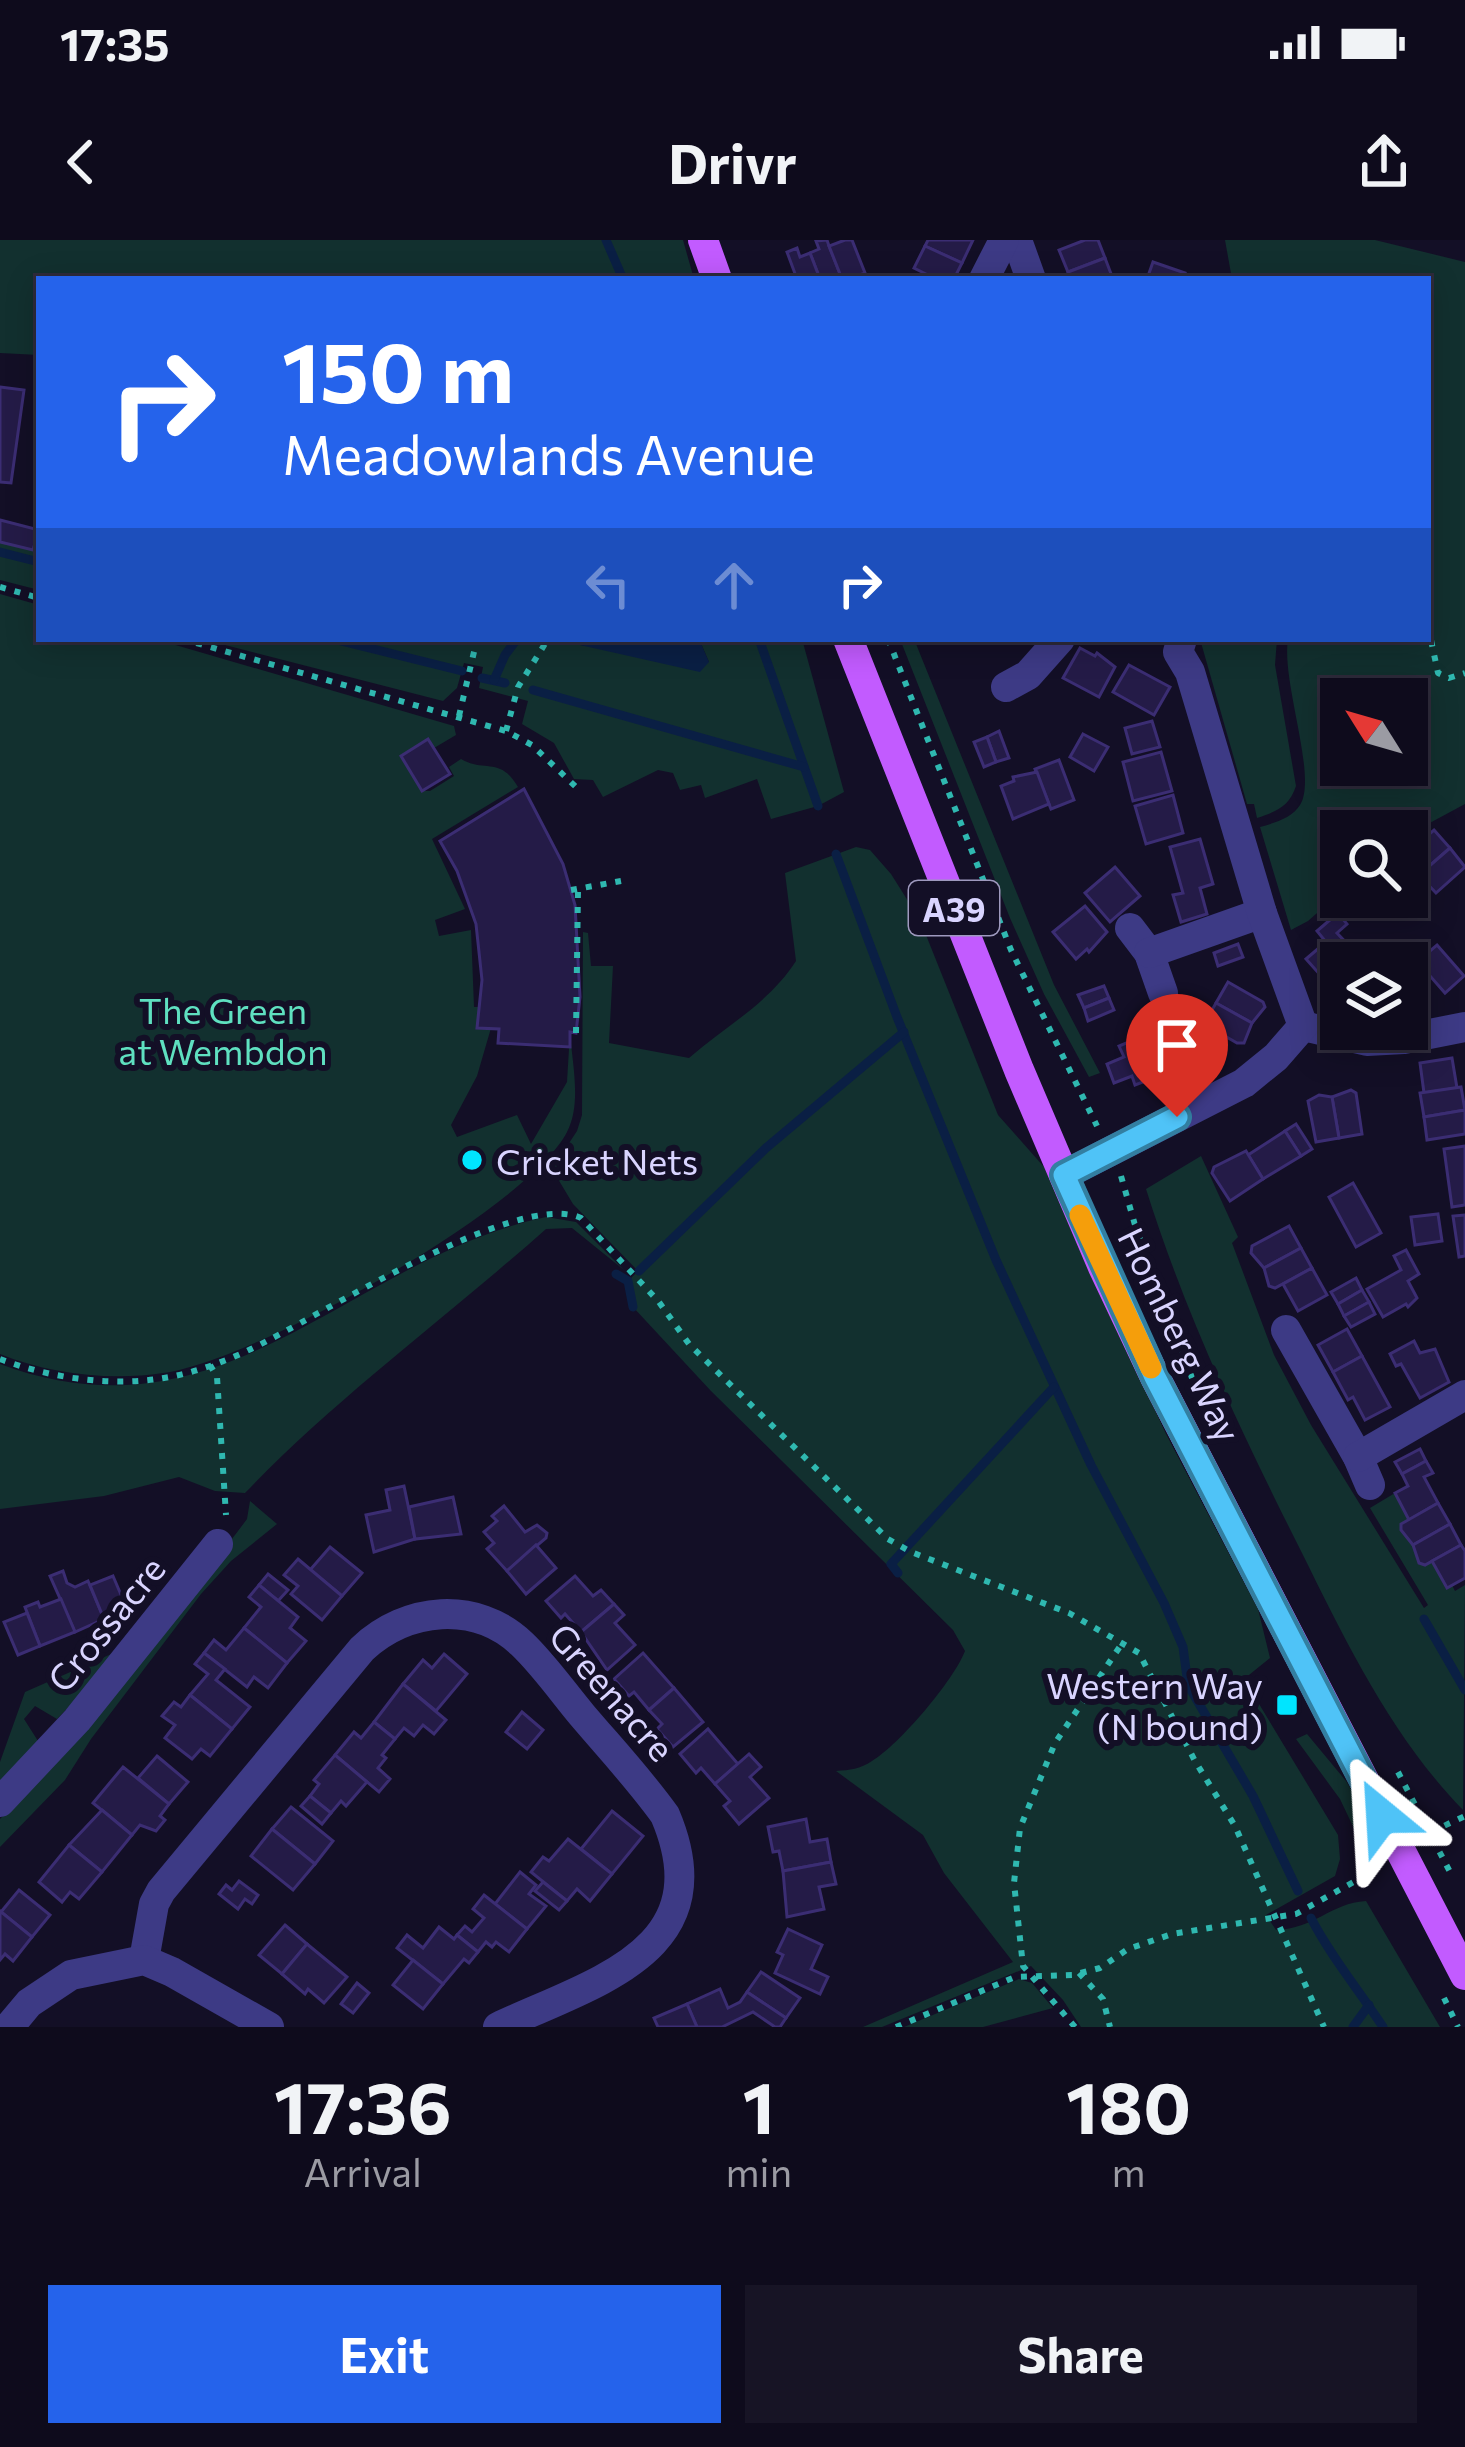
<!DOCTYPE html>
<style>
body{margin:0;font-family:Commissioner,sans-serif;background:#171425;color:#f1f3f6;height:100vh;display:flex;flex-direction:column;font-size:45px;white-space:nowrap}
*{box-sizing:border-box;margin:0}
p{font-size:39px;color:#9b9ba3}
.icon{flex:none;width:66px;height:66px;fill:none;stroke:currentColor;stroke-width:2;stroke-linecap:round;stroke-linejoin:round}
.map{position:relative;height:1787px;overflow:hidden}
.panel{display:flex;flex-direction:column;background:#0e0b1c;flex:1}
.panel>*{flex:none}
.banner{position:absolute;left:36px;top:36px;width:1395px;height:366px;border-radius:0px;box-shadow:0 6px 30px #0003,0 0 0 3px #2e2b3b;background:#2563eb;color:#fff;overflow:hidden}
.needle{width:78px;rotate:307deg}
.fabs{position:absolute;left:1320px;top:438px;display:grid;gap:24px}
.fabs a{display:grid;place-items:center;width:108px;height:108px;border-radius:0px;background:#0e0b1c;box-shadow:0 6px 30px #0003,0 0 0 3px #2e2b3b;font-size:60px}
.pin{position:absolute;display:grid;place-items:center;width:102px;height:102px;color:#fff;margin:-123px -51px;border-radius:50% 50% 50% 0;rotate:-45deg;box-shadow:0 0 12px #0007}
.pin .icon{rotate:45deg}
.me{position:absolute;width:132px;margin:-66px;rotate:333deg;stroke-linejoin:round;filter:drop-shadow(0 0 9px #0008)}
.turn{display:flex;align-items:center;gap:42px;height:252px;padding:0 48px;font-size:54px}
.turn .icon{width:156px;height:156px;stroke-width:2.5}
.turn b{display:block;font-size:84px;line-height:102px}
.lanes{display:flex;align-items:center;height:114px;padding:0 48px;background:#0003;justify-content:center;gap:60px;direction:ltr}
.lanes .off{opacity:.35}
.eta{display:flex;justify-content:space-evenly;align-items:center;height:204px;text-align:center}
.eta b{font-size:72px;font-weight:700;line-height:84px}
.action{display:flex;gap:24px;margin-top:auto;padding:24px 48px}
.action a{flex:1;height:138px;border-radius:0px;background:#2563eb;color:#fff;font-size:48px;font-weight:700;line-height:138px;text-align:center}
.action a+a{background:#171425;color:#f1f3f6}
.status{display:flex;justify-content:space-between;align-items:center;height:84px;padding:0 60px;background:#0e0b1c;direction:ltr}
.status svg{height:33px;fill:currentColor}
header{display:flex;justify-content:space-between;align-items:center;height:156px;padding:0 48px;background:#0e0b1c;font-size:54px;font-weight:700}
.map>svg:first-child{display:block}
</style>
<div class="status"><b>17:35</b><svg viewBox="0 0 49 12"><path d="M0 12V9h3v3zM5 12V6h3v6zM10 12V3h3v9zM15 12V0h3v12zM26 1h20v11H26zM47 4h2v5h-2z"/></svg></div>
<header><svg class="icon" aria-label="back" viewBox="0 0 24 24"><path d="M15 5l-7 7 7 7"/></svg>Drivr<svg class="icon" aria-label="share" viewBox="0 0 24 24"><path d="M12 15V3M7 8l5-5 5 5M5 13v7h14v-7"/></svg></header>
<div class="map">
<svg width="1465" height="1787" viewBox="0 0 1465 1787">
<rect width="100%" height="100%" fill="#130f26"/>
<g fill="#12302f" fill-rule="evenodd">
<polygon points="0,0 683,0 694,39 39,39 39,115 0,113"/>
<path d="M1225 0H1375L1465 22V564L1426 585 1407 601V591H1341V652L1308 681 1291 690 1260 587C1274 583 1292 578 1300 565 1318 537 1281 442 1288 399H1428V39H1232ZM1341 459H1407V525H1341Z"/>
<polygon points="0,302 39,311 39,350 0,340"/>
<path d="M0 354 39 365V399H155L454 486 456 495 434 508 428 499 401 516 422 551H430L454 536 449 527 461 519C485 533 500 516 518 547L432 599 465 669 435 680 439 696 471 690 474 767H480L477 787 491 788 477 836 451 885 457 897 517 875 531 904 567 842 570 792C572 823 582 864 567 892 526 971 251 1122 163 1133 110 1141 49 1134 0 1114Z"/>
<polygon points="202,399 576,399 580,405 709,422 699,399 802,399 844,552 818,566 771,579 757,539 705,558 701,545 680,550 673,533 658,530 603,557 593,540 574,539 554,503 522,484 528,461 479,448 483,427 464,423 457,448 443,461"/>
<polygon points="900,399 914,399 1054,745 1100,833 1089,837 1044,754 1010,678"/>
<path d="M1200 399H1277L1275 425 1296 546C1289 567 1277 571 1257 578L1254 564H1247Z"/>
<path d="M856 607 870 610 891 634 920 680 998 875 1044 927 1166 1194 1258 1369 1270 1418 1244 1439 1338 1595 1340 1619 1335 1636 1266 1675 1276 1690C1314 1689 1331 1663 1366 1661L1440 1787H1081L1063 1760 1031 1726 882 1787H863L1013 1722 944 1633 923 1595 836 1531C850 1530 860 1529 872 1521 899 1505 954 1440 965 1411L953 1390 711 1151 633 1067 628 1041 638 1031 573 964 552 929 577 891 582 875 583 692 588 693 591 726H613L609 803 689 818C726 786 769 763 796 721L785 633Z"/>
<path d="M1201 916 1238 997 1232 1003 1274 1115 1311 1185 1424 1368 1428 1365 1370 1268 1395 1253 1409 1280 1401 1290 1409 1297 1419 1322 1425 1325 1432 1321 1447 1348 1452 1345 1455 1351 1465 1345 1463 1570C1392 1497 1347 1404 1302 1313 1242 1194 1186 1076 1146 949Z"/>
<path d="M546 977 576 982 624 1030 572 988 546 989C446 1078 338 1156 245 1253L215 1251 179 1237 104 1256 0 1269V1124C225 1208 348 1019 546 977Z"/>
<polygon points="250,1261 277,1284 231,1321 201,1354 91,1499 65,1540 0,1607 0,1579 59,1517 235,1295 247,1279"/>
<polygon points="137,1395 57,1479 35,1466 24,1479 38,1501 0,1546 0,1522 25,1452 118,1411"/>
<polygon points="1307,1494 1346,1541 1385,1607 1368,1618 1340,1559 1296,1499"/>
<polygon points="1019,1739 1032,1743 1053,1768 983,1787 904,1787"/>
</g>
<polygon fill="#0a1f44" points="576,399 699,399 709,422 700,432 580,405"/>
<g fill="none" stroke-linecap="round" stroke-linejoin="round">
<g stroke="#0a1f44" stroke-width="9">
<polyline points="606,0 623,39"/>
<polyline points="0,312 39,322"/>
<polyline points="333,399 462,431"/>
<polyline points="759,399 818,566"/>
<polyline points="482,438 505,443"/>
<polyline points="494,440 505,415 517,399"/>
<polyline points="533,450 804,527"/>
<polyline points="836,614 897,777 996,1020 1091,1225 1164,1363 1183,1407 1188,1445 1253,1556 1298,1651"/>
<polyline points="639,1031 766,908 904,792"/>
<polyline points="616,1034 628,1041 633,1067"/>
<polyline points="898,1333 891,1324 1054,1147"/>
<polyline points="1424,1379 1465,1450"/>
<path d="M1311 1678C1331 1717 1359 1750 1383 1787"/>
<polyline points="1353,1787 1369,1765"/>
</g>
</g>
<g fill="#241b47" stroke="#3b2d73" stroke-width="3">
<polygon points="827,0 829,6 842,39 820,39 810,13 819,9 816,1"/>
<polygon points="845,0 852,0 865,33 850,39 842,39 829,6"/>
<polygon points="928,0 973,0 962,23 925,6"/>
<polygon points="1085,0 1098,0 1105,18 1068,32 1059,10"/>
<polygon points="925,6 962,23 954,39 923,39 926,34 914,28"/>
<polygon points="797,8 800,17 810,13 820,39 797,39 787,12"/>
<polygon points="1105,18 1113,39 1071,39 1068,32"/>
<polygon points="1153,22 1185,33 1183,39 1147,39"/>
<polygon points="0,147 24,150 11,243 0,242"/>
<polygon points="0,280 39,290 33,310 0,302"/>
<polygon points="1080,408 1095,416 1097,413 1115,427 1099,457 1063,438"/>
<polygon points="1129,425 1170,447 1154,475 1113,452"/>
<polygon points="1152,481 1160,507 1132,514 1125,488"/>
<polygon points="999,491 1009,518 996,522 987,497"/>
<polygon points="1083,494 1108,507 1094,531 1070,517"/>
<polygon points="987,497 996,522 984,527 974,502"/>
<polygon points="428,499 450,534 422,551 401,516"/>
<polygon points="1161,512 1172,551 1133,561 1123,522"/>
<polygon points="1059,520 1074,560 1051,569 1035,529"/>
<polygon points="1037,532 1049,564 1013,579 1001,546 1014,541 1013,537"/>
<polygon points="524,549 563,624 575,665 580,757 576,793 570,792 570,807 498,803 499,789 477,788 482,740 476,684 457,631 440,601"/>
<polygon points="1173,555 1183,593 1146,604 1135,566"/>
<polygon points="1434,590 1450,608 1419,635 1407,620 1407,613"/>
<polygon points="1200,599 1213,644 1200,648 1207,674 1181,682 1173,655 1183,653 1170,607"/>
<polygon points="1450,608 1465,627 1436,653 1419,635"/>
<polygon points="1115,627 1140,656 1110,682 1085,653"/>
<polygon points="1085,666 1107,692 1089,712 1087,709 1076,719 1053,692"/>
<polygon points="1338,673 1347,684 1337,693 1353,710 1322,737 1306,719 1326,702 1317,691"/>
<polygon points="1238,704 1243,717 1218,726 1214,713"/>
<polygon points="1437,705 1464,736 1445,753 1431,737 1411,754 1404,723 1413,715 1418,721"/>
<polygon points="1353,710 1364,723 1341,723 1341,752 1338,755 1322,737"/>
<polygon points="1228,742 1263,762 1265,767 1252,783 1216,763"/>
<polygon points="1104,746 1109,758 1084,768 1078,755"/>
<polygon points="1109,758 1114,770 1088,781 1084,768"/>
<polygon points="1216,763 1252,783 1244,803 1237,803 1204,784"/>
<polygon points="1197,791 1208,819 1164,836 1154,808 1166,803 1164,796 1170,794 1173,800"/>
<polygon points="1143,796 1159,836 1135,845 1132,836 1114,843 1107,824 1124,817 1119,806"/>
<polygon points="1452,818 1457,848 1424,853 1420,823"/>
<polygon points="1461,847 1465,870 1424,877 1420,853"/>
<polygon points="1351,850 1356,853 1362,894 1339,898 1332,857"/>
<polygon points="1319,855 1332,857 1339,898 1316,902 1308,861"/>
<polygon points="1465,870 1465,894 1427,900 1424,877"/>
<polygon points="1296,884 1312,909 1301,916 1285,891"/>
<polygon points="1285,891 1301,916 1263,939 1248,915"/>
<polygon points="1465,906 1465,965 1452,967 1444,909"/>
<polygon points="1246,911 1263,939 1230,961 1212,933 1214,927"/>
<polygon points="1353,943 1381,993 1356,1007 1329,957"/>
<polygon points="1438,974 1442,1001 1415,1005 1411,977"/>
<polygon points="1465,975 1465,1016 1459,1017 1453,976"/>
<polygon points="1289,986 1301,1008 1264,1028 1251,1013 1252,1006"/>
<polygon points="1301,1008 1312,1028 1275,1048 1269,1046 1264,1028"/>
<polygon points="1406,1010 1419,1034 1408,1041 1417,1058 1408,1067 1406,1064 1383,1077 1367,1049 1401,1030 1394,1016"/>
<polygon points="1312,1028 1327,1055 1298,1071 1283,1044"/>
<polygon points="1356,1038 1362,1050 1338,1064 1331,1052"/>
<polygon points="1362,1050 1369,1062 1344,1076 1338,1064"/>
<polygon points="1369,1062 1375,1074 1351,1087 1344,1076"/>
<polygon points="1347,1089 1362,1116 1333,1132 1318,1105"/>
<polygon points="1414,1101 1420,1113 1435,1109 1449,1142 1420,1158 1401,1124 1396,1126 1390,1114"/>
<polygon points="1362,1116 1390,1167 1365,1180 1353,1157 1348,1160 1333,1132"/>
<polygon points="1420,1209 1426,1221 1402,1234 1395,1222"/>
<polygon points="1426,1221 1433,1233 1424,1237 1438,1263 1409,1280 1395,1253 1408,1246 1402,1234"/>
<polygon points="404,1246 415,1299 374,1312 366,1275 390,1270 386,1250"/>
<polygon points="453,1257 461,1294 415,1299 409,1267"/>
<polygon points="1438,1263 1450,1284 1413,1305 1401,1290 1401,1284"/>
<polygon points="504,1266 525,1292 537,1285 547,1293 546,1298 507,1331 487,1309 494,1303 484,1292 497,1281 492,1276"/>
<polygon points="1450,1284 1461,1305 1425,1325 1419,1323 1413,1305"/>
<polygon points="536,1305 556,1328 526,1354 507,1331"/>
<polygon points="1461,1305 1465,1311 1465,1338 1447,1348 1432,1321"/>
<polygon points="330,1307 362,1333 342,1356 310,1330"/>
<polygon points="298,1319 342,1356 322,1380 291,1354 298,1346 284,1335"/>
<polygon points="63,1331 67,1343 75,1347 88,1341 104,1379 75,1392 50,1336"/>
<polygon points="268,1334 288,1350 278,1361 259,1345"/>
<polygon points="113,1336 127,1369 104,1379 90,1345"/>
<polygon points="575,1336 593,1356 601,1350 614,1364 581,1392 565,1374 561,1378 546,1361"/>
<polygon points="259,1345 298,1377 290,1388 306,1401 287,1423 244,1388 261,1367 249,1357"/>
<polygon points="61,1359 75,1392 40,1406 25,1367 38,1362 40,1367"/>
<polygon points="614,1364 624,1375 615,1383 635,1405 607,1430 581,1392"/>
<polygon points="27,1373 40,1406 18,1415 4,1382"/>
<polygon points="244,1388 287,1423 268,1448 254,1437 247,1447 204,1413 214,1400 226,1410"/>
<polygon points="204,1413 225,1429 216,1440 250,1467 232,1489 190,1455 208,1434 195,1424"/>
<polygon points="643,1413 674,1448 649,1470 634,1452 629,1456 614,1439"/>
<polygon points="444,1414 467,1434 436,1471 403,1444 423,1420 432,1428"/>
<polygon points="403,1444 446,1480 434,1494 423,1485 414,1496 404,1488 395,1499 374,1482"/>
<polygon points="674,1448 703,1482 673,1507 657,1489 662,1484 649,1470"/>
<polygon points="190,1455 232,1489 210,1516 201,1509 192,1519 165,1498 175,1485 162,1476 174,1462 181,1467"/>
<polygon points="522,1472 543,1490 527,1509 506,1492"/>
<polygon points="374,1482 395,1499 382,1515 386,1518 378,1528 390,1539 379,1552 335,1515 354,1492 361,1498"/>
<polygon points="708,1489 738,1524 715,1544 701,1528 696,1533 680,1514"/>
<polygon points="749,1514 761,1527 750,1537 769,1558 739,1584 724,1566 730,1561 715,1544"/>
<polygon points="335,1515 367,1542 346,1566 341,1561 331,1573 310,1556 319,1544 314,1540"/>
<polygon points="157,1516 188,1542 169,1564 138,1538"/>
<polygon points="123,1527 169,1564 160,1576 165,1580 156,1591 140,1585 132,1595 93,1563"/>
<polygon points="310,1556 331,1573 322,1584 301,1566"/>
<polygon points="291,1567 333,1601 315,1624 272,1589"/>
<polygon points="102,1570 132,1595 102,1632 69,1605"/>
<polygon points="612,1571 643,1596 612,1634 581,1609"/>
<polygon points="806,1579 810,1602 827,1599 831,1622 783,1631 779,1611 773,1612 768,1587"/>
<polygon points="272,1589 315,1624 293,1650 251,1616"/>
<polygon points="568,1599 612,1634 590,1661 577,1649 567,1661 531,1632 543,1617 549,1621"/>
<polygon points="69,1605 102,1632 79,1659 70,1652 62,1662 39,1642"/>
<polygon points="831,1622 836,1644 819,1647 824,1669 787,1677 783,1631"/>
<polygon points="520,1632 536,1645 529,1654 546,1666 527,1689 495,1664"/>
<polygon points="239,1641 258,1655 252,1664 245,1659 238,1669 219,1654 226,1645 232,1650"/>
<polygon points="543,1642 567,1661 559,1670 535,1651"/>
<polygon points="19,1650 50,1675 32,1697 1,1672"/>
<polygon points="484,1655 527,1689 509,1712 496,1702 492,1707 486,1702 478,1712 457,1695 465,1686 472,1692 484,1678 473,1669"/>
<polygon points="0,1671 32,1697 13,1721 5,1714 0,1720"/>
<polygon points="285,1685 307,1704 282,1734 259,1715"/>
<polygon points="439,1687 454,1699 457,1695 478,1712 469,1723 464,1719 443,1744 397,1708 407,1695 423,1708"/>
<polygon points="788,1689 822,1705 811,1729 828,1737 820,1754 775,1733 783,1715 777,1712"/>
<polygon points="307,1704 347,1737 324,1763 308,1749 305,1754 282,1734"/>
<polygon points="413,1720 443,1744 423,1769 393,1745"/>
<polygon points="761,1732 800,1758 786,1778 747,1752"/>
<polygon points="357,1743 369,1753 353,1773 341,1764"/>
<polygon points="720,1749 728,1768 740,1762 747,1752 786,1778 780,1787 775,1787 753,1772 722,1787 697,1787 687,1764"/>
<polygon points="687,1764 697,1787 658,1787 654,1778"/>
</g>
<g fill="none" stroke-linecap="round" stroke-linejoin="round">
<g stroke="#2fb8b0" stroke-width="6" stroke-dasharray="6 9" stroke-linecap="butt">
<polyline points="0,347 39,358"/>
<polyline points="1428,386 1438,433 1449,438 1465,433"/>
<polyline points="182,399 506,491 532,505 576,547"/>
<polyline points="888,399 1011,710 1097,886"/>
<polyline points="459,476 477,399"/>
<polyline points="506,491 518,447 548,399"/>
<polyline points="571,650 621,641"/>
<polyline points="576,793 578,649"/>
<polyline points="1121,936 1135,985 1192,1138"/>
<path d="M0 1119C50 1138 111 1147 164 1138 194 1133 224 1122 251 1109 317 1078 517 949 581 978L659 1062 689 1104 888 1299 911 1312 1069 1373 1139 1413 1195 1521 1235 1586 1324 1787"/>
<polyline points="210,1125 217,1137 226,1275"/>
<polyline points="1398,1532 1450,1632"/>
<polyline points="1431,1592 1465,1576"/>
<polyline points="1079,1733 1103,1759 1110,1787"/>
<polyline points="1444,1758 1458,1787"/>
<polyline points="896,1787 1015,1737 1073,1735 1100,1728 1128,1709 1172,1694 1296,1674 1375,1630"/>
<polyline points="1075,1787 1023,1726 1014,1643 1020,1588 1055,1503 1123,1402"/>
</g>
<g stroke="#3d3a85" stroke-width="30">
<polyline points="1017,0 1031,39"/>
<polyline points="984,39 1004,0"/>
<polyline points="1006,447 1028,435 1060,399"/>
<polyline points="1130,688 1149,713 1163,753"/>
<polyline points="1149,713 1262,673"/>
<polyline points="1303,786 1367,801 1404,799 1465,787"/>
<polyline points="1064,935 1244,843 1276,817 1303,786 1262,673 1190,432 1178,412 1182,399"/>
<polyline points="1286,1090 1358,1217 1370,1245"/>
<polyline points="1358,1217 1465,1155"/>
<polyline points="0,1562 77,1480 218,1304"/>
<path d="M144 1720 154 1664 161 1651 362 1409C406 1367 476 1360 522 1404 544 1425 562 1451 582 1475 610 1508 640 1540 665 1575 723 1711 594 1742 498 1787"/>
<polyline points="9,1787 29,1763 71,1735 144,1720 172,1732 269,1787"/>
</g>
<g stroke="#c25bff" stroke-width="30">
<polyline points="703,0 717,39"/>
<polyline points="848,399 1019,830 1103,1027 1155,1137 1465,1735"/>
</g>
</g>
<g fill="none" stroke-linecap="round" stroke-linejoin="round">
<defs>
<polyline id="route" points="1177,877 1064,935 1155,1137 1382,1576"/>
</defs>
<use href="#route" stroke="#337fa1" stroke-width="30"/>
<use href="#route" stroke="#4fc3f7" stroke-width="21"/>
<polyline stroke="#f59e0b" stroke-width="21" points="1080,975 1151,1128"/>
</g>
<g fill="#00e5ff" stroke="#130f26" stroke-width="4.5">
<circle cx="472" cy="920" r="12"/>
<rect x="1275" y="1453" width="24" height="24" rx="6"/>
</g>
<g text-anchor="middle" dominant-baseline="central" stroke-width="12" stroke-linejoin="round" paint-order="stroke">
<rect fill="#130f26" stroke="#9e99be" stroke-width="3" x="909" y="641" width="90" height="54" rx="9"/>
<g font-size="33" font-weight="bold" fill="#d9d4ff">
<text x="954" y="668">A39</text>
</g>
<g font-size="36" fill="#5fe0c0" stroke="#130f26">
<text x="223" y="769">The Green<tspan x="223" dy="41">at Wembdon</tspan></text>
</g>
<g font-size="36" fill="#d9d4ff" stroke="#130f26" text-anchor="start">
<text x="496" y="920">Cricket Nets</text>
<text x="1263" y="1444" text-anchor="end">Western Way<tspan x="1263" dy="41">(N bound)</tspan></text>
</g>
<g font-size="36" fill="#d9d4ff" stroke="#130f26">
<text transform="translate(1181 1094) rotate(64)">Homberg Way</text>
<text transform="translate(105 1383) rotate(-51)">Crossacre</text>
<text transform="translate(613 1451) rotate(49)">Greenacre</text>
</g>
</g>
</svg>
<div class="fabs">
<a><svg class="needle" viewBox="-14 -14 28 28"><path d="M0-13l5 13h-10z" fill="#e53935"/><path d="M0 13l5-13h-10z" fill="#9b9ba3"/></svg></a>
<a><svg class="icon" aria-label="search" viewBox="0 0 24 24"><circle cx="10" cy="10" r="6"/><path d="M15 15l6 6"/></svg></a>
<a><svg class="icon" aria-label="layers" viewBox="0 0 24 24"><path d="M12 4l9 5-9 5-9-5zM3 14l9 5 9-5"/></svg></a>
</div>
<div class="pin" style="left:1177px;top:877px;background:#d93025"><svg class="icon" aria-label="arrive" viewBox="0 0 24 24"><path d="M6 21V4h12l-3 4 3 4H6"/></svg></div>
<svg class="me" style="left:1382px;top:1576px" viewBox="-20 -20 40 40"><path d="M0-17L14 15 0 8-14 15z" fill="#4fc3f7" stroke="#fff" stroke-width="4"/></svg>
<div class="banner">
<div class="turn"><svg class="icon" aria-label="right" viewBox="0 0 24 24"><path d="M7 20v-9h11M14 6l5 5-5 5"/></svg><div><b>150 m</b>Meadowlands Avenue</div></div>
<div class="lanes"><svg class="icon off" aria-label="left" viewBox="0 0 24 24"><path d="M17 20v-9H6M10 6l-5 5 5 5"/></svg><svg class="icon off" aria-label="ahead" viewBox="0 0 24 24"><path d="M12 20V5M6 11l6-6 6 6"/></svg><svg class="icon" aria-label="right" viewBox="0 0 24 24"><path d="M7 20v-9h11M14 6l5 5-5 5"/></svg></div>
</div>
</div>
<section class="panel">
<div class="eta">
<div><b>17:36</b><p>Arrival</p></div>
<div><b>1</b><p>min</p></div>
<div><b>180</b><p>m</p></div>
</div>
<div class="action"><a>Exit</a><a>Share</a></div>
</section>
